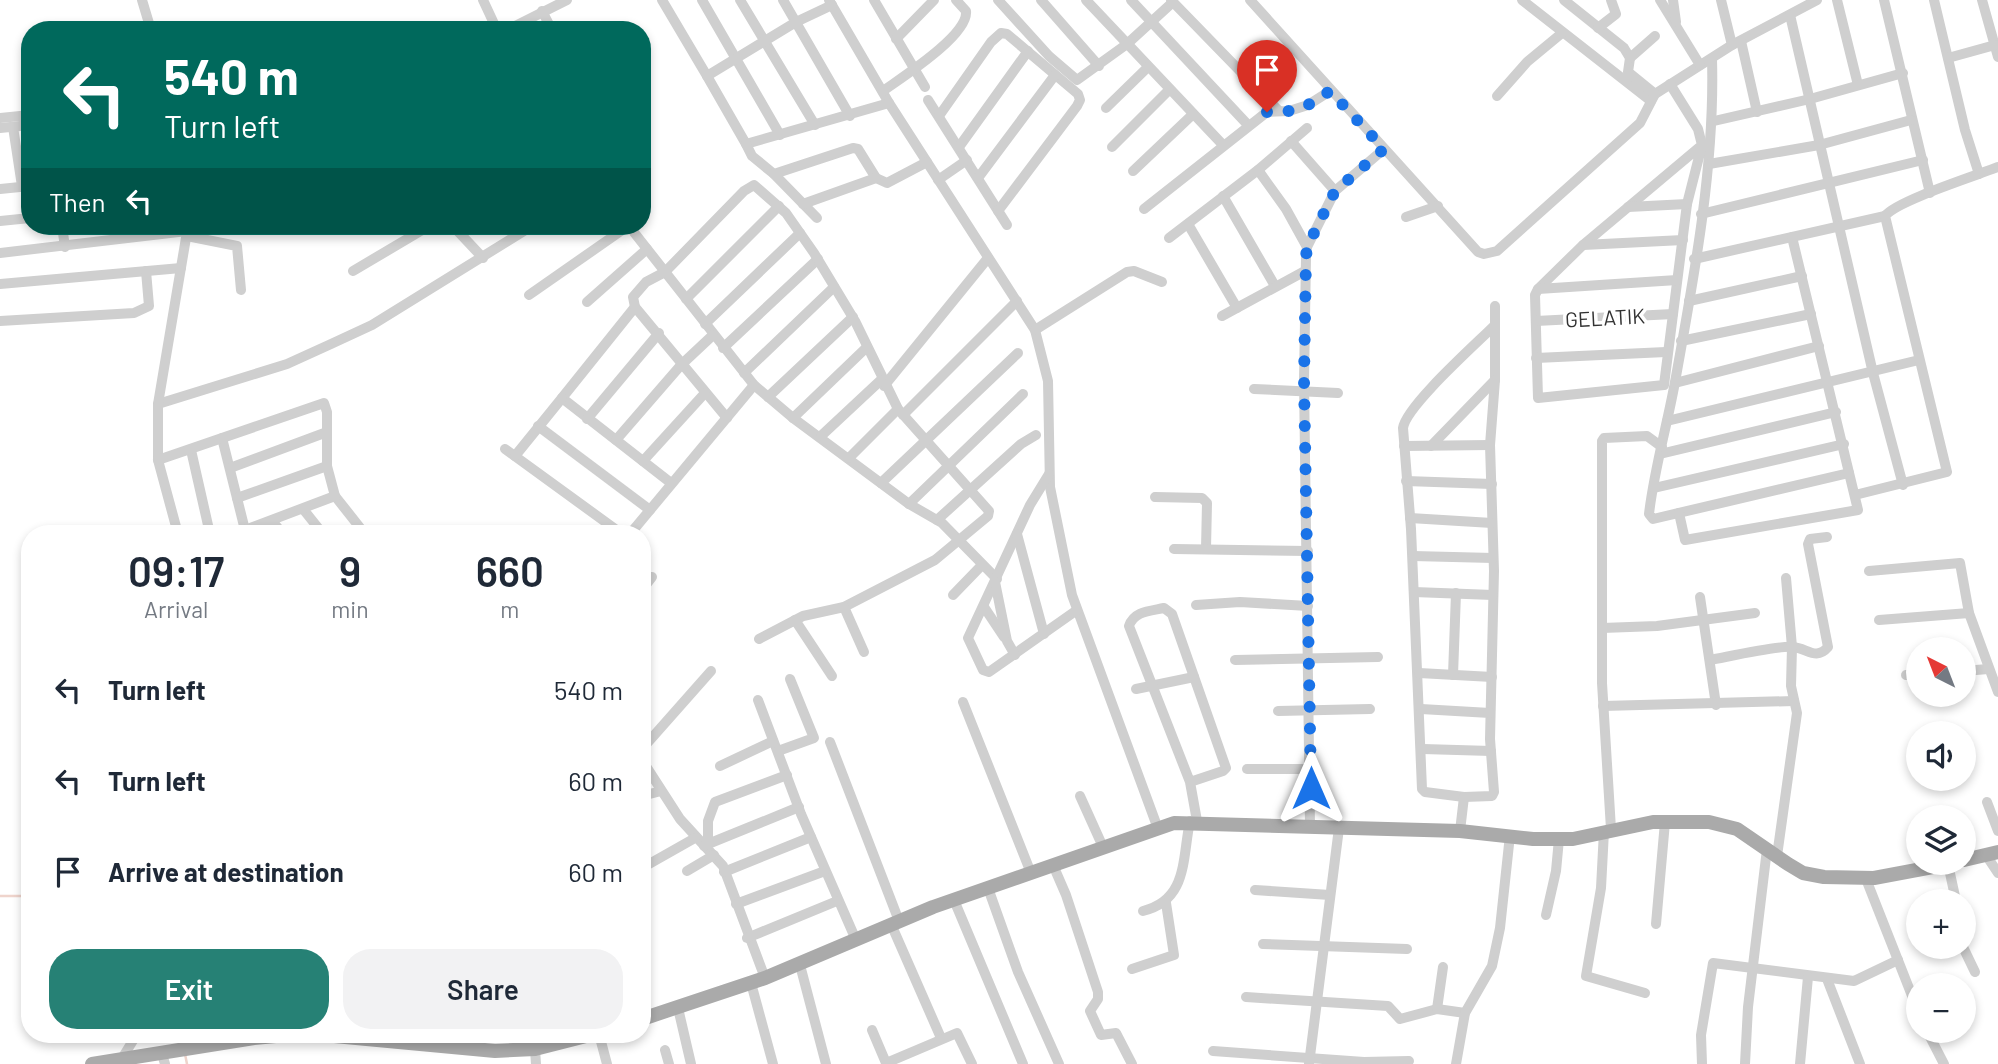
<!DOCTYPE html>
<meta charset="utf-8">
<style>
body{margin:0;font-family:Barlow,sans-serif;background:#f2f2f3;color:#1f2937;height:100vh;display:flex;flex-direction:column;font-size:26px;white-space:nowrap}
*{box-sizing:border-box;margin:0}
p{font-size:23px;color:#747a83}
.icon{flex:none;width:38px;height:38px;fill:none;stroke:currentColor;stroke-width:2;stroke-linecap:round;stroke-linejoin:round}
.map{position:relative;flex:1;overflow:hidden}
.panel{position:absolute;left:21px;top:525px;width:630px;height:518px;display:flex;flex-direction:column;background:#fff;border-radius:28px;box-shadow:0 4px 10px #0003}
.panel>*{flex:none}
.banner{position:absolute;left:21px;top:21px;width:630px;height:214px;border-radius:28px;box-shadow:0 4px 10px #0003;background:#00695c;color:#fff;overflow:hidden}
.needle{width:46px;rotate:318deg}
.controls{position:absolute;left:1906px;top:637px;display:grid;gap:14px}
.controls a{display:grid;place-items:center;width:70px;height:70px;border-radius:50%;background:#fff;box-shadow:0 4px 10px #0003;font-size:35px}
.pin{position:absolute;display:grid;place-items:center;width:60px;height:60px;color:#fff;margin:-72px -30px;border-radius:50% 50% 50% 0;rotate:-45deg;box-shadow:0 0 7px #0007}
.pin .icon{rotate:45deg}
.me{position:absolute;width:77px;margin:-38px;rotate:0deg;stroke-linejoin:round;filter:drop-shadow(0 0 5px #0008)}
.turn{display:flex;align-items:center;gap:24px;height:147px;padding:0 28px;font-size:32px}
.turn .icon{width:91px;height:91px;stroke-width:2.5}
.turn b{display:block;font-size:49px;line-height:60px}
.then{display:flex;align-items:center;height:66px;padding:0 28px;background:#0003;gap:14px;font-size:26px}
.eta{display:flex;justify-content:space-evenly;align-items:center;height:119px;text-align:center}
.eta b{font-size:42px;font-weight:600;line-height:49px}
.primary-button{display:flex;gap:14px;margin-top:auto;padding:14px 28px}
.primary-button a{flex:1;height:80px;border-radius:28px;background:#268175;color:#fff;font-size:28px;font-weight:600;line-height:80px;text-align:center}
.primary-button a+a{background:#f2f2f3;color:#1f2937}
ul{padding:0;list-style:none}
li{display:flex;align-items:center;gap:21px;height:91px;padding:0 28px}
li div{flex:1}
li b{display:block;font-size:26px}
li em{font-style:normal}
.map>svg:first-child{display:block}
</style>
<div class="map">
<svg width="1998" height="1064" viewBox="0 0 1998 1064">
<rect width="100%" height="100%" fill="#fff"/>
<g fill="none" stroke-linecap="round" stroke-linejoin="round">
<g stroke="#efd4cc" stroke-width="2.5">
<polyline points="0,896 30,896"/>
<polyline points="180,1034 182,1044"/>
<polyline points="185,1054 187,1064"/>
</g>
<g stroke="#cfcfcf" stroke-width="10">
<polyline points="142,0 151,30"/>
<polyline points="483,0 497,30"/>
<polyline points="662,0 707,76"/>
<polyline points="702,0 780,135"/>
<polyline points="740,0 815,125"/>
<polyline points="783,0 850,116"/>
<polyline points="829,0 889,103 1035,330 1048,381 1050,487 1072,595 1157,826"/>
<polyline points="874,0 925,87"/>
<polyline points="998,0 1049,56 1077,80 1127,44 1173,2"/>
<polyline points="1041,0 1099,66"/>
<polyline points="1086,0 1223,145"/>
<polyline points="1131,0 1248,125"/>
<polyline points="1171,0 1278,110"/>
<polyline points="1250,0 1478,252 1484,254 1497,251 1640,123 1655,94 1732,45 1817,0"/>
<polyline points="1522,0 1651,101"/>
<polyline points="1564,0 1624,48 1630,58 1628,72 1655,94"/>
<polyline points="1660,0 1700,65"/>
<polyline points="1673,0 1676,22"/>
<polyline points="1721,0 1732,45"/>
<polyline points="1837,0 1858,85"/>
<polyline points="1884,0 1930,193"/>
<polyline points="1934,0 1965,130 1979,174"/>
<polyline points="1982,0 1998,57"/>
<polyline points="832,5 796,22 707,76 746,144 889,103"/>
<polyline points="542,11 552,30"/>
<polyline points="1790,15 1873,373 1903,485"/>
<polyline points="1598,28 1616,14 1611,0"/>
<polyline points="507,30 567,0"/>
<polyline points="896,39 934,0"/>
<polyline points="1741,41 1757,112"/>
<polyline points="1630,58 1655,36"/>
<polyline points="1948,58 1995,45"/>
<path d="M1712 59C1715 166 1694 277 1675 382 1667 426 1654 470 1649 514L1653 519 1849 473"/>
<polyline points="1670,84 1698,129 1702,145 1687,204 1664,385 1538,398 1535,295 1538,289 1583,245 1702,145"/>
<path d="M883 91C901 78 969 35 966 11L956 0"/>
<polyline points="1497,96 1527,62 1562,33"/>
<polyline points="928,100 1007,225"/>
<polyline points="1106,108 1148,67"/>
<polyline points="939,116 991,42 1001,33 1007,34 1078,94 1080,100 1077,106 998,211"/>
<polyline points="0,118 30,115"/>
<polyline points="1714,121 1810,99 1903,73"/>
<polyline points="13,127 22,186"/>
<polyline points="0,128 30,125"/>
<polyline points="1291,141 1335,191"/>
<polyline points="746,144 752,156 774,174 853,148 858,149 876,178 887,183 927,162"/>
<polyline points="959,147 1028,51"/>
<polyline points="1112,147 1169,90"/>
<polyline points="1709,164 1819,145 1911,120"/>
<polyline points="1258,170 1286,209 1307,247"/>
<polyline points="1133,171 1193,114"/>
<polyline points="774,174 817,218"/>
<polyline points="978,178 1055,75"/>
<polyline points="938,180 967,160"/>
<polyline points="0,189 30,186"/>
<polyline points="1223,196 1275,286"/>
<polyline points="803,204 876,178"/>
<polyline points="1628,207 1687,204"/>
<polyline points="1144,209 1267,112 1289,111 1308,105 1330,91"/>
<polyline points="1701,214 1923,160"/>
<polyline points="1406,217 1438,206"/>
<polyline points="0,221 30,218"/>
<polyline points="1188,224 1237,308"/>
<polyline points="62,226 65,247"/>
<polyline points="453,226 483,258"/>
<polyline points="629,226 754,385 793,418 909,504 942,523 997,579"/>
<polyline points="187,236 237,246 241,290"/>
<polyline points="1169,238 1258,170 1307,128"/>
<polyline points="1583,245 1683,240"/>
<polyline points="0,253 187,231"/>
<polyline points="1694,259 1885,216"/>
<polyline points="353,271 429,226"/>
<polyline points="0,284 181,268"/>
<polyline points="1538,289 1677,280"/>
<polyline points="529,295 628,226"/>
<polyline points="686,299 779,206"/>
<polyline points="1689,301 1802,276"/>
<polyline points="587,302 647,249"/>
<polyline points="635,307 562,398 671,483"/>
<polyline points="1222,316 1305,271"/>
<polyline points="0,321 134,313 149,306 146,271"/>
<polyline points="1536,321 1673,314"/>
<polyline points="705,324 800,233"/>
<path d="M1495 325C1476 344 1406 406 1403 428L1411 529 1422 789 1425 792 1464 797 1492 796 1494 792 1490 739 1494 571 1490 445 1495 380V306"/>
<polyline points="1035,330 1127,272 1134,271 1162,282"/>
<polyline points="1681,341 1811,314"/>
<polyline points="723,348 818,259"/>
<polyline points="1536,358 1666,352"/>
<polyline points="744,373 834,287"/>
<polyline points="1675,383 1819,346"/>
<polyline points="884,386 988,258"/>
<polyline points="1254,389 1338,393"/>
<polyline points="768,397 853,317"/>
<polyline points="158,404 287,364 331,344 372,325 532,226"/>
<polyline points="903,415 1017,301"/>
<polyline points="727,418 635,307 633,297 646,282 665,272 744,191 754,185 786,213 814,253 855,321 898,409 989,511 988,516 935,560 844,607 803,616 759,639"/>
<polyline points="793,418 867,347"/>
<polyline points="587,419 659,333"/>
<polyline points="1667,421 1919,360"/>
<polyline points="538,426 650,510"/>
<polyline points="821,436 881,380"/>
<polyline points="222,438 246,534"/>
<polyline points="616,440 681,365 713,335"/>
<polyline points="1404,446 1490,445"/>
<polyline points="1431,446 1495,380"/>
<polyline points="505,449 622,534"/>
<polyline points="191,450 210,534"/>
<polyline points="1660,454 1836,412"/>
<polyline points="515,456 562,398"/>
<polyline points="849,458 898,409"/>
<polyline points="158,460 158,404 188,226"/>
<polyline points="643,461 705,393"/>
<polyline points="230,468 327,432"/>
<polyline points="1049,474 1030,505 968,638 983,670 989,672 1077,610"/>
<polyline points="1406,481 1492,484"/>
<polyline points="881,483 1018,353"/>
<polyline points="1654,488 1844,444"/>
<path d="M1855 495 1947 472 1885 216C1896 201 1975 176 1998 167"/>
<polyline points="335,496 365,534"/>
<polyline points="1155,497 1202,498 1207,503 1206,549"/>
<polyline points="237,498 327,466"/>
<polyline points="909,504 1023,394"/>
<polyline points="303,509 323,534"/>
<polyline points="1679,513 1685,540 1858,510 1792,237"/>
<polyline points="1410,518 1492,523"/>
<polyline points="937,520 1021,444 1036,435"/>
<polyline points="272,521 283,534"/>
<polyline points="178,534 158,460 324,403 327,412 327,466 335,496 245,530"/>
<polyline points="630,534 754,385"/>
<polyline points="1017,534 1044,634"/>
<polyline points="1174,549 1308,551"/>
<polyline points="1413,556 1493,558"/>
<polyline points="1869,571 1960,563 1969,613 1998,692"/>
<polyline points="995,582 1007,641 1015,655"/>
<polyline points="642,590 652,577"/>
<polyline points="1414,592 1493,595"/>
<polyline points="953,595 982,565"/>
<polyline points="1700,597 1716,705"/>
<polyline points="1196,605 1240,602 1308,606"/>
<polyline points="844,607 864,652"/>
<polyline points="984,607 1004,637"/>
<polyline points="795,620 832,676"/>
<polyline points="1879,620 1969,613"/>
<polyline points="1602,628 1657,626 1755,613"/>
<polyline points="1235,660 1378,657"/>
<path d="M1710 660C1727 657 1779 645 1793 647 1807 648 1816 661 1828 647L1808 544 1810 539 1827 537"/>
<polyline points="1964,671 1988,669"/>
<polyline points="1419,673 1492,677"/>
<polyline points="1453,675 1456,593"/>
<polyline points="1906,675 1918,674"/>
<polyline points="1136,689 1194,677"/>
<polyline points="758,700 801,814 856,940"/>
<polyline points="963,702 1031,873"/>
<polyline points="1603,706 1794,701"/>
<polyline points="1421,709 1490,713"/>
<polyline points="1278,711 1370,709"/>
<polyline points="830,742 899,921"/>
<polyline points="642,749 711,671"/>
<polyline points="1423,749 1491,751"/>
<polyline points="778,751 814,738 790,679"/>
<polyline points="642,760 680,819 723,866 765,978"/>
<polyline points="720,766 773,741"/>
<polyline points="1247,769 1311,769"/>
<path d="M1190 782 1223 771 1226 768 1172 614 1164 608C1150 611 1134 611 1129 626L1190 782 1197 821"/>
<polyline points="642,796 661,791"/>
<polyline points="1080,796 1103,847"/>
<polyline points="1987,802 1998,831"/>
<polyline points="1310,827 1304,381 1306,257 1307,247 1335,191 1384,149"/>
<polyline points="1611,829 1602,683 1602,441 1604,438 1647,436 1662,447"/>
<polyline points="1460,831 1464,797"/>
<polyline points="1604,831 1601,888 1586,976 1645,993"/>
<polyline points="708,844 799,807"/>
<polyline points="704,846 708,844 708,821 715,802 787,775"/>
<polyline points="1986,855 1998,873"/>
<polyline points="1777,856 1797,713 1791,686 1792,647 1786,578"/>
<polyline points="1948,864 1956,901"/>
<polyline points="1053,865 1066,895 1098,992 1098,999 1090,1011 1101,1035 1116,1033 1132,1064"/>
<polyline points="642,868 695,838"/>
<polyline points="687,871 714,855"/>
<polyline points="724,872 811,837"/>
<polyline points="1866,879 1918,1011"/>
<polyline points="988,888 1018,972 1059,1064"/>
<polyline points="1255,890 1330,895"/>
<polyline points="954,900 1023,1064"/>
<polyline points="736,904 825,871"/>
<path d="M1143 911C1188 900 1182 859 1190 821"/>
<polyline points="1546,915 1556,871 1559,839"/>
<polyline points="891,924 941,1038"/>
<polyline points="1656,924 1665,822"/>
<polyline points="747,938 837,901"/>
<polyline points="1263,944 1407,949"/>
<polyline points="1963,947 1975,972"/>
<polyline points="800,965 826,1064"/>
<polyline points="1132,969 1174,955 1166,903"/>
<polyline points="1827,979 1860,1064"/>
<polyline points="751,983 773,1064"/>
<polyline points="1246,997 1388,1006 1400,1019 1437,1009 1465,1013"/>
<polyline points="678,1008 691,1064"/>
<polyline points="1437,1009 1443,967"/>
<polyline points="872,1030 886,1063 957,1033 972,1064"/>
<polyline points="1927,1031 1944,1064"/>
<polyline points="599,1034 607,1064"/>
<polyline points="535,1049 536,1064"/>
<polyline points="665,1050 669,1064"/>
<polyline points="1213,1051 1364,1062 1409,1061"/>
<polyline points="162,1054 165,1064"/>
<polyline points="121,1060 137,1034"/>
<polyline points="1309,1064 1339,828"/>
<polyline points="1456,1064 1465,1013 1492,966 1500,928 1510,835"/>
<polyline points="1702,1064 1701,1035 1713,963 1854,981 1898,960"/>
<polyline points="1745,1064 1748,1007 1767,849"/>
<polyline points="1800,1064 1808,977"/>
</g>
<g stroke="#aaa" stroke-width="14">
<polyline points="1964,860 1998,852"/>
<polyline points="642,1019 765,978 933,907 1174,823 1460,831 1533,839 1573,839 1653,822 1709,822 1737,829 1788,864 1803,873 1824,877 1874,878 1954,863"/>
<polyline points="313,1034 495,1051 535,1049 594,1034"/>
<polyline points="92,1064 254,1038 297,1034"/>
</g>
</g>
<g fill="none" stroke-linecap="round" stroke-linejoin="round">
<polyline stroke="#1a73e8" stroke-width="12" stroke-dasharray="0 21.6" points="1267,112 1289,111 1308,105 1330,91 1384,149 1335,191 1307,247 1306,257 1304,380 1311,788"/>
</g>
<g text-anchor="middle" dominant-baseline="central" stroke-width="7" stroke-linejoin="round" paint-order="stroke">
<g font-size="21" fill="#323232" stroke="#fff">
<text transform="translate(1605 317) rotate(-3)">GELATIK</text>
</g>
</g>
</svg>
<div class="controls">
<a><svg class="needle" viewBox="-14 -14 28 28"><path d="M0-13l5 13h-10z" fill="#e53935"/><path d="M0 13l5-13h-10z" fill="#747a83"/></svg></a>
<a><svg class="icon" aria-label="sound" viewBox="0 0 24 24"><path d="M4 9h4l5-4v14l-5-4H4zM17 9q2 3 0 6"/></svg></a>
<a><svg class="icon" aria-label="layers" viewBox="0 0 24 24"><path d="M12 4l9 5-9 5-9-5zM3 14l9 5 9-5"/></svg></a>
<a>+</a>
<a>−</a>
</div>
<div class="pin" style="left:1267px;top:112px;background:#d93025"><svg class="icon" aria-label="arrive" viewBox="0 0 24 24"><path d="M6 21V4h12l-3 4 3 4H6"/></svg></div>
<svg class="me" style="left:1311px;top:788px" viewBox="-20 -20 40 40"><path d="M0-17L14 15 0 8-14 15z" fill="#1a73e8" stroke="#fff" stroke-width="4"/></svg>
<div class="banner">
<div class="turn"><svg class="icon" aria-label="left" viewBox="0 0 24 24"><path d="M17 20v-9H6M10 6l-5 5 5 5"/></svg><div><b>540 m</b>Turn left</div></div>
<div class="then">Then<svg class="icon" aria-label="left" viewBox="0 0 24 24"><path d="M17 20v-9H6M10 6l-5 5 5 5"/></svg></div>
</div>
<section class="panel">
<div class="eta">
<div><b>09:17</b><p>Arrival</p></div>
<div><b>9</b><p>min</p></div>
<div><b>660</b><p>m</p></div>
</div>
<ul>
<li><svg class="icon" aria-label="left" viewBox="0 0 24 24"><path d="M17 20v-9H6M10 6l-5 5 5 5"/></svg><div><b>Turn left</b></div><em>540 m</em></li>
<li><svg class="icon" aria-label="left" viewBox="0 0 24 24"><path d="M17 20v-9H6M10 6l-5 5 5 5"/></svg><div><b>Turn left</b></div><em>60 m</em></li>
<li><svg class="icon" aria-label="arrive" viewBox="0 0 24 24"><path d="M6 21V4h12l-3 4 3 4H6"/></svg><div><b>Arrive at destination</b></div><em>60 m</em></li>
</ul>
<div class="primary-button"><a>Exit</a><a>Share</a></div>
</section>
</div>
